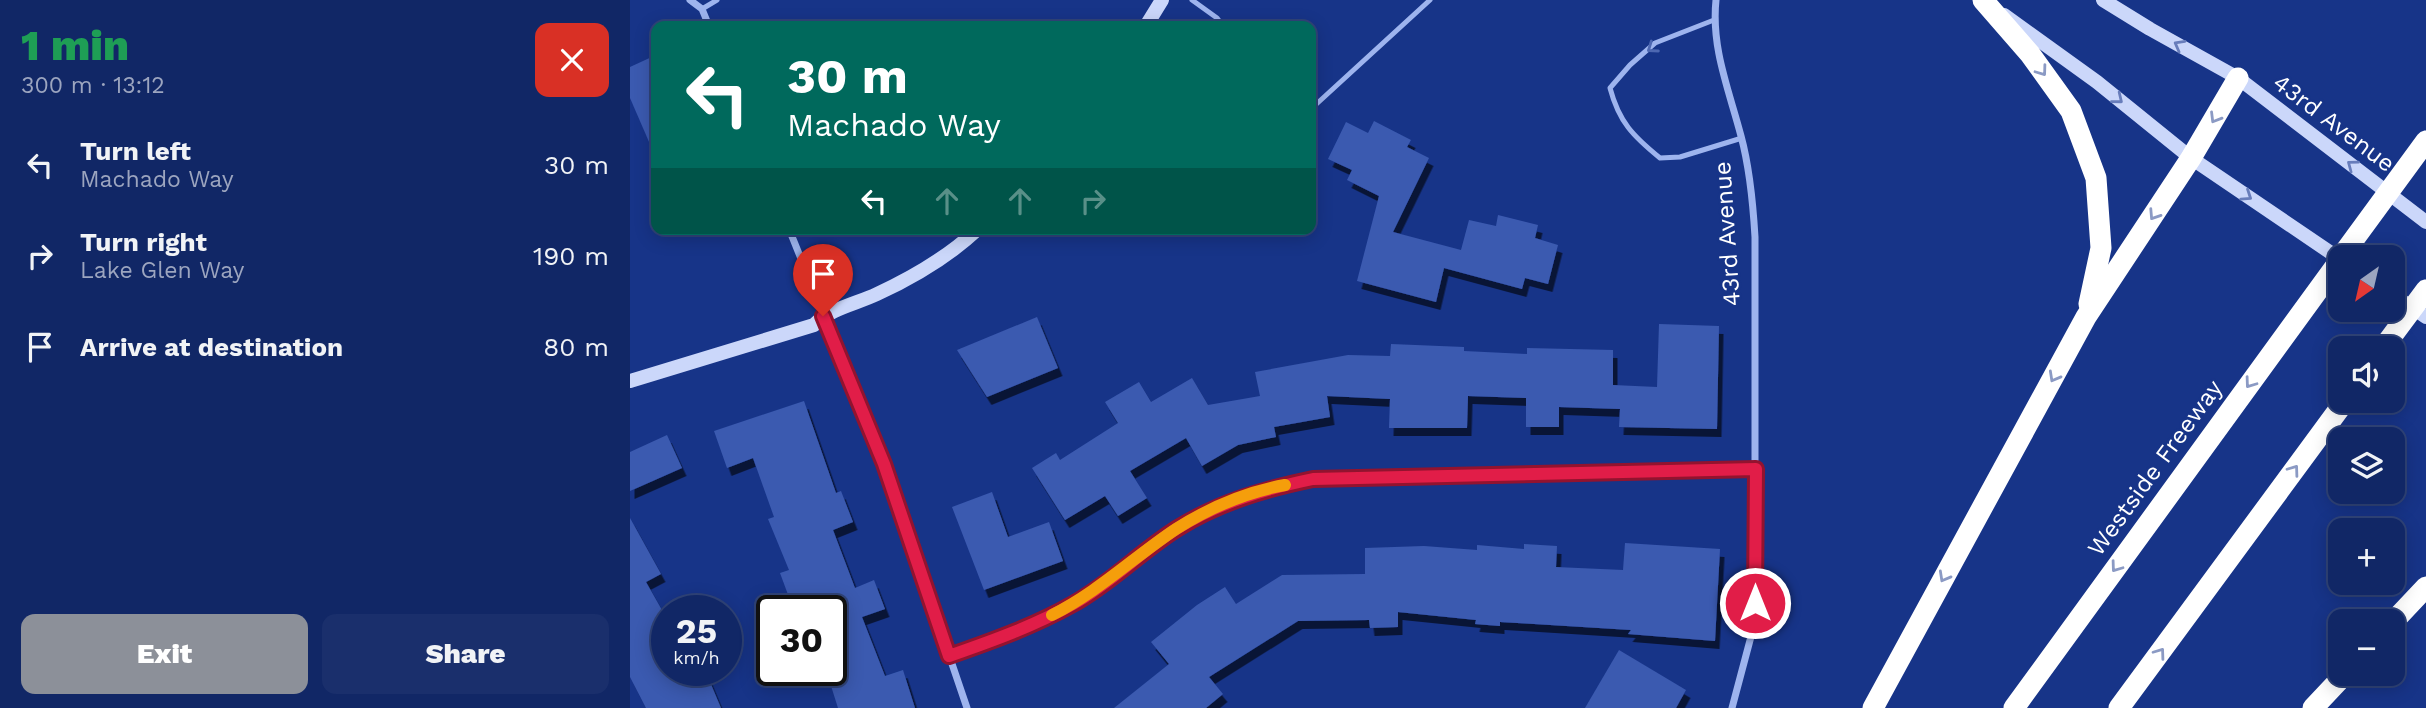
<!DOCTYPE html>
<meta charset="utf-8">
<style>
body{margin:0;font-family:"Work Sans",sans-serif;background:#1a2f6c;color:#f1f3f6;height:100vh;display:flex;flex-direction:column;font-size:26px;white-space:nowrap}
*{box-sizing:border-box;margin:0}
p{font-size:23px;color:#9ca5bf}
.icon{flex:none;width:38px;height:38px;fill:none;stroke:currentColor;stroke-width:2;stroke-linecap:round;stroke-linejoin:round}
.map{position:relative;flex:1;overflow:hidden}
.side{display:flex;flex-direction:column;background:#112766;width:630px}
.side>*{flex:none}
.hud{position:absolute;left:21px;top:21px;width:665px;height:214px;border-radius:14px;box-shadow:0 4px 18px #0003,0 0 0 2px #30447a;background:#00695c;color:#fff;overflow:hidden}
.needle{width:46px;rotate:214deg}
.fabs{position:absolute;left:1698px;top:245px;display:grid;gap:14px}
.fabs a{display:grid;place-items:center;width:77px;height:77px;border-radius:14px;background:#112766;box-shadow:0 4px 18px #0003,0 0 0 2px #30447a;font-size:35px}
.speed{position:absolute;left:21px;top:595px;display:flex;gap:14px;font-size:35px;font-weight:700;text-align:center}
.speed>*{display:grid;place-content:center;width:91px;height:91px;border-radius:50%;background:#112766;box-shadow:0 4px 18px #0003,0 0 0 2px #30447a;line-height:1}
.speed small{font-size:18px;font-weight:400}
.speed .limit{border:4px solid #111;border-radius:10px;background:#fff;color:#111}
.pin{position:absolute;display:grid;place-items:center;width:60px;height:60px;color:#fff;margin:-72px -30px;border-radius:50% 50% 50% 0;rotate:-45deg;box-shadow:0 0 7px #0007}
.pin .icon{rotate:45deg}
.me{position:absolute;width:77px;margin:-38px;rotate:0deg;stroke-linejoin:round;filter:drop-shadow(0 0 5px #0008)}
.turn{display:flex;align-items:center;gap:24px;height:147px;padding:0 21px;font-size:32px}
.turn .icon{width:91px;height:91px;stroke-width:2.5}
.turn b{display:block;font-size:49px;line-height:60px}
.lanes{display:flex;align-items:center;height:66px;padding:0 21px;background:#0003;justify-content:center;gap:35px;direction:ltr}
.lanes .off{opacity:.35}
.round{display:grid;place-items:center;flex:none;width:74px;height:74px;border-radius:14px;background:#1a2f6c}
.head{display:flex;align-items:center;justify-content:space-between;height:119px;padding:0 21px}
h1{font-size:42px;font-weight:800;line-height:52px;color:#1e9e55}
.primary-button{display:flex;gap:14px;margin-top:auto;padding:14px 21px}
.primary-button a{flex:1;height:80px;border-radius:14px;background:#8c9099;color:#fff;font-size:28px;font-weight:800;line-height:80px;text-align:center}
.primary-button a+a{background:#1a2f6c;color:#f1f3f6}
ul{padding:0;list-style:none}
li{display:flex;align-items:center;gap:21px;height:91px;padding:0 21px}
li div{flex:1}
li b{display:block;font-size:26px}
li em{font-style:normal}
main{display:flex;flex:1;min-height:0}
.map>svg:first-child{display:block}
</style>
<main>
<section class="side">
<div class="head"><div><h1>1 min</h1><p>300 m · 13:12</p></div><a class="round" style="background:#d93025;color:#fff"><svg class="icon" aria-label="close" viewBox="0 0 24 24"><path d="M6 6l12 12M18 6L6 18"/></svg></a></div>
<ul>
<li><svg class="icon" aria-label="left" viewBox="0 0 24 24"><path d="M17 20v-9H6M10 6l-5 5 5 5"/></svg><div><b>Turn left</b><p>Machado Way</p></div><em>30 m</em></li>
<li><svg class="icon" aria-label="right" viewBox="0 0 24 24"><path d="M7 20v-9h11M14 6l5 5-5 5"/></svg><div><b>Turn right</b><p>Lake Glen Way</p></div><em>190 m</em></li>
<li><svg class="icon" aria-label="arrive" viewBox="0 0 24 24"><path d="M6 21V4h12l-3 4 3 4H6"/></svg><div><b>Arrive at destination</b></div><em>80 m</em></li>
</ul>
<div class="primary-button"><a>Exit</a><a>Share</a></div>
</section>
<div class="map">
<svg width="1796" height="708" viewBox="0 0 1796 708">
<defs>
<filter id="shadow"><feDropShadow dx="4.5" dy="8" stdDeviation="0" flood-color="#0009"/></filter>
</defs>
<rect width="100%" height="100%" fill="#173488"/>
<g fill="#3b5ab0" filter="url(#shadow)">
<polygon points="26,55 26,158 0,98 0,67"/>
<polygon points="744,121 781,140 777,147 799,158 763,232 831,250 839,220 866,226 868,215 908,225 905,238 928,245 918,284 895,278 892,289 814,268 806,302 727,281 749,196 717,180 722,170 698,159 716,122 738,133"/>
<polygon points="407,317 428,368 357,397 327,350"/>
<polygon points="1029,324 1089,326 1087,429 989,427 990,409 929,407 929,427 896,427 896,398 838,396 837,428 759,428 760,399 697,396 700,417 644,427 646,437 608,445 572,466 556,438 500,471 517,498 488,516 475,496 435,520 402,468 426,453 430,460 488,423 475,402 509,382 521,402 562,378 578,405 630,396 625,372 718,355 760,356 761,344 834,347 834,351 897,354 897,348 983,350 983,385 1027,387"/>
<polygon points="174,401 206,493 211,491 223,522 203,530 225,588 244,580 255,609 232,617 255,676 273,670 285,708 208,708 196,670 201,670 201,611 168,611 164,599 160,600 150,573 159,570 138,519 144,517 123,458 97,468 84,431"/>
<polygon points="37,435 52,468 0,491 0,452"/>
<polygon points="362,492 378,537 419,522 433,561 354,590 322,507"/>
<polygon points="0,518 31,574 16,582 37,619 37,670 75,670 91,708 16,708 0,677"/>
<polygon points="995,543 1090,549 1085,641 998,634 1001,630 870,622 870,626 845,624 846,620 768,612 768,627 740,628 739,620 668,621 579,677 593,694 576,708 484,708 539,664 521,642 567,605 595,587 606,604 652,575 735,574 735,548 794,546 847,550 847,545 894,549 894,544 927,546 926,567 993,570"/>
<polygon points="989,650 1056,690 1046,708 955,708"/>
</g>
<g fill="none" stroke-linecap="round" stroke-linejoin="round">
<g stroke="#9eb4ee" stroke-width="5">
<polyline points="562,0 587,18 593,26"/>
<polyline points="72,9 87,0"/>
<path d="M1084 20 1025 43 1000 65 980 88C989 122 1003 136 1030 158L1050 157 1112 138"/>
<polyline points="681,109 800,0"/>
</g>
<g stroke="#9eb4ee" stroke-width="7">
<polyline points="60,0 72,9 79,26"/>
<path d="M1086 0C1081 48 1099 90 1111 136 1120 169 1123 203 1125 237V603L1123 629 1102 708"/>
<polyline points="159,229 254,464 337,708"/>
<path d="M319 656C361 641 403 626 442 605 480 584 511 553 546 529 597 495 657 481 718 477L1126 469"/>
</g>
<g stroke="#cbd7fa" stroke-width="14">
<polyline points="1473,0 1520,29 1608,78 1796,222"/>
<polyline points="1374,15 1467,82 1561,158 1710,259"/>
<polyline points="516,26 532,0"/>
<polyline points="1762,294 1796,317"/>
<path d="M0 381 184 325C201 308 226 304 247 294 284 277 319 256 348 229"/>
</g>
<g stroke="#fff" stroke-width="21">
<polyline points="1353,0 1400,54 1441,111 1466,178 1471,248 1459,304"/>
<polyline points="1762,623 1796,587"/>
<polyline points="1243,708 1456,317 1561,158 1608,78"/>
<polyline points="1384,708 1710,260"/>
<polyline points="1489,708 1715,401"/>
<polyline points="1683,708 1715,674"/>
</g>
<g stroke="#fff" stroke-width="21">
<polyline points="1711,257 1796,141"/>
<polyline points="1753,348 1796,290"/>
</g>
</g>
<defs><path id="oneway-chevron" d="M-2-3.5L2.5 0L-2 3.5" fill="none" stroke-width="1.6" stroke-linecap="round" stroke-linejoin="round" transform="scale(1.75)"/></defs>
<g stroke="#687dbb">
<use href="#oneway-chevron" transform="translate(1549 45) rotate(-151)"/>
<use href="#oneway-chevron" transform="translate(1488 99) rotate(39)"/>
<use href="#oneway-chevron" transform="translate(1722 165) rotate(-143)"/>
<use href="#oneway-chevron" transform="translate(1617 196) rotate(34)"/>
</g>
<use stroke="#4d67b1" href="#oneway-chevron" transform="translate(1022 48) rotate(145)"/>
<g stroke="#8b9ac4">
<use href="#oneway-chevron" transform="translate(1412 71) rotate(54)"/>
<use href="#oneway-chevron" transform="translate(1585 118) rotate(121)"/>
<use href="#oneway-chevron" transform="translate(1524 215) rotate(123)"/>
<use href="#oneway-chevron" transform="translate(1424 377) rotate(119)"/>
<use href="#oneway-chevron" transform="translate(1620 383) rotate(126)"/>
<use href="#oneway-chevron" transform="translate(1664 470) rotate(-54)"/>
<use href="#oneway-chevron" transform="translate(1486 567) rotate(126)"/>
<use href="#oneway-chevron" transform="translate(1314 577) rotate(119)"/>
<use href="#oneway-chevron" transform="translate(1530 653) rotate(-54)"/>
</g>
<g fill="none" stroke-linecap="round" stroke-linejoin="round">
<defs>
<path id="route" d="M193 316 254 464 319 656C362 641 404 626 443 604 481 583 511 551 548 528 590 502 635 489 683 479L1126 469 1125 603"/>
</defs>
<use href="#route" stroke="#92132f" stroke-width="18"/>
<use href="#route" stroke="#e11d48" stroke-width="12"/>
<path stroke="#f59e0b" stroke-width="12" d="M422 615C468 592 504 557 546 529 579 508 617 492 655 485"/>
</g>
<g text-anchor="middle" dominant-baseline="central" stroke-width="5" stroke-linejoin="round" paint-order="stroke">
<g font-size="24" fill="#fff" stroke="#173488">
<text transform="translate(1704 123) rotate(37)">43rd Avenue</text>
<text transform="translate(1097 234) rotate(-94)">43rd Avenue</text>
<text transform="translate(1525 468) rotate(-54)">Westside Freeway</text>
</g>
</g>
</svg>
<div class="fabs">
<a><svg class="needle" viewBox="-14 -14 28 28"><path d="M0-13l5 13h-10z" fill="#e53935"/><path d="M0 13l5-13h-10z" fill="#9ca5bf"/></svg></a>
<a><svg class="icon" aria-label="sound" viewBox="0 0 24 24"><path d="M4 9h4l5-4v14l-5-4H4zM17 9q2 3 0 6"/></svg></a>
<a><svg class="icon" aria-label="layers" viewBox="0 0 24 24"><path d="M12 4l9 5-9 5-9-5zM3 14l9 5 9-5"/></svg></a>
<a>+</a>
<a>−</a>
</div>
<div class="speed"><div>25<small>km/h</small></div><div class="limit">30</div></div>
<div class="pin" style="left:193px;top:316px;background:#d93025"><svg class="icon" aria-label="arrive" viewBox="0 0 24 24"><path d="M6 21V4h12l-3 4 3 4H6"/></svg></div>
<svg class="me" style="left:1125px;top:603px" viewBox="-20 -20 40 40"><circle r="17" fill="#e11d48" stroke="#fff" stroke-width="3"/><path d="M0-11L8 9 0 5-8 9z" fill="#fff"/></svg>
<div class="hud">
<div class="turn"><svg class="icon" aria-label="left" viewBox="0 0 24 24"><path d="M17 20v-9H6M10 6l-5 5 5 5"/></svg><div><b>30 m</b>Machado Way</div></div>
<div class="lanes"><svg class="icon" aria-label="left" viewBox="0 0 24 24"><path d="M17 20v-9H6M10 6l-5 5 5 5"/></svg><svg class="icon off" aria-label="ahead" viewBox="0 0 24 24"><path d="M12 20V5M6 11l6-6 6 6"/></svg><svg class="icon off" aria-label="ahead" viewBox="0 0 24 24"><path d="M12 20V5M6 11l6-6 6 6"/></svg><svg class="icon off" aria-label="right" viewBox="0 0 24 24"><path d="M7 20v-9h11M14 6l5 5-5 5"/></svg></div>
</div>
</div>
</main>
